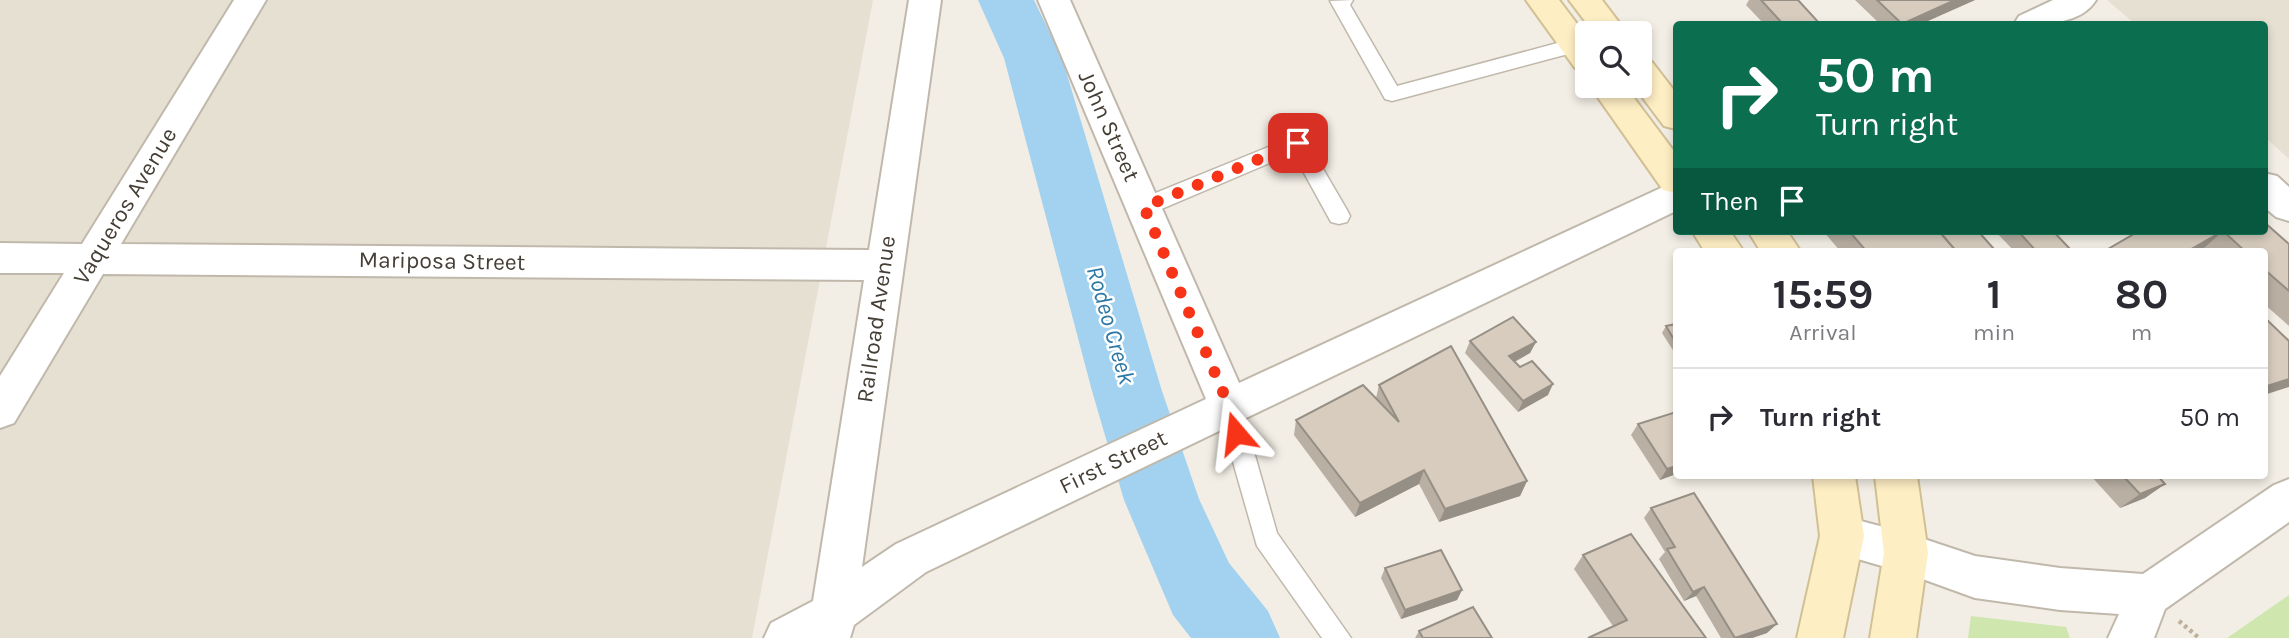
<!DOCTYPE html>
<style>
body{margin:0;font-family:Karla,sans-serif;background:#f2f2f3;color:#2b2b33;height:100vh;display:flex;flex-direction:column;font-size:26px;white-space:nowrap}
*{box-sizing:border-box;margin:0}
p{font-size:23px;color:#7c7c81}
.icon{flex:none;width:38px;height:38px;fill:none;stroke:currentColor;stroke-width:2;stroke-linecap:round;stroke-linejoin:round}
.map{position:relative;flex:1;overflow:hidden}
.drawer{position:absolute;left:1673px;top:248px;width:595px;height:231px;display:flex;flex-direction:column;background:#fff;border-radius:7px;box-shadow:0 4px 10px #0003}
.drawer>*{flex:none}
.top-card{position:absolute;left:1673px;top:21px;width:595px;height:214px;border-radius:7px;box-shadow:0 4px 10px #0003;background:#0b6e4f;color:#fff;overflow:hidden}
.tools{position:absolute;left:1575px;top:21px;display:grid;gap:14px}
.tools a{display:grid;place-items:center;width:77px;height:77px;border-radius:7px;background:#fff;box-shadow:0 4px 10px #0003;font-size:35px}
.pin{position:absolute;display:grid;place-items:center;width:60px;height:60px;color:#fff;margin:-30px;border-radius:14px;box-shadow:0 4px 10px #0006}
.me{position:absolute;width:77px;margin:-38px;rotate:343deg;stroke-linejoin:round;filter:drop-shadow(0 0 5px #0008)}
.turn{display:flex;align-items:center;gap:24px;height:147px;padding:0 28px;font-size:32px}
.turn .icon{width:91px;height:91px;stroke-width:2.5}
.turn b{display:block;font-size:49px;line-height:60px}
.then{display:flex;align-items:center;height:66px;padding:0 28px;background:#0003;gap:14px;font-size:26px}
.eta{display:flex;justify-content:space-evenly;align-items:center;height:119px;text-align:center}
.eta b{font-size:42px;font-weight:700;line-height:49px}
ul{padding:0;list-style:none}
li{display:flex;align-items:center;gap:21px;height:98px;padding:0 28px;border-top:2px solid #e1e1e2}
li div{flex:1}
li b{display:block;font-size:26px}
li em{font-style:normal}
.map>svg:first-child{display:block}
</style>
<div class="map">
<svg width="2289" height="638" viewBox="0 0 2289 638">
<rect width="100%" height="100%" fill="#f2eee5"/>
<g fill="#e6e0d3">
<polygon points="0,0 873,0 752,638 0,638"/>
<polygon points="2107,0 2289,0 2289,159 2265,137 2264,24 2135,24"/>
</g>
<g fill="#cfe6ae">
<polygon points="2289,595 2289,638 2227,638"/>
<polygon points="1971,616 2066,627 2070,638 1968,638"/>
</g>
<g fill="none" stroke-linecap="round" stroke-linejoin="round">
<polygon fill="#a2d2ef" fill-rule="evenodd" points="978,0 1034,0 1062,58 1162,391 1199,499 1229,563 1268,611 1280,638 1191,638 1173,615 1124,500 1092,391 1004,58"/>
<defs>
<g id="service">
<polygon points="1353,0 1350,5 1397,86 1576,38 1583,40 1586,45 1583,50 1392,101 1385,99 1330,1"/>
<polygon points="1298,135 1305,138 1347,210 1350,216 1347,222 1339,224 1331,222 1293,153 1152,213 1144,215 1136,213 1133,207 1136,201"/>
<polygon points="1229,396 1237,399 1241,406 1277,533 1351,638 1322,638 1257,546 1217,406 1221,399"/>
</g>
<g id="minor">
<polygon points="234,0 266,0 121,244 869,250 909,0 941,0 862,567 896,544 1206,399 1038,0 1070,0 1239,383 1676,181 1676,211 926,572 854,625 850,638 764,638 771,623 813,601 864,280 103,274 14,423 0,428 0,376 64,273 0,273 0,243 82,244"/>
<path d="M2053 0H2096C2080 26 2041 24 2014 24L2019 16Z"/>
<polygon points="2264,173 2277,176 2289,187 2289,221 2276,217 2264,207"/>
<polygon points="2289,479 2289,522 2165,609 2154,638 2108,638 2119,614 2060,610 1975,598 1906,573 1827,550 1820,536 1827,522 1842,516 1906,533 1975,556 2060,568 2143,574 2274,485"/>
</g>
<g id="secondary">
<polygon points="1526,0 1559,0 1587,37 1587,71 1575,68"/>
<polygon points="1569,0 1602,0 1627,33 1594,33"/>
<polygon points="1640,58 1652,62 1676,93 1676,129 1664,126 1634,86 1640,86"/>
<polygon points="1590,86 1625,86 1676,154 1676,193 1663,190"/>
<polygon points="1692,231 1730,231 1744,252 1705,252"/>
<polygon points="1748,231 1787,231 1801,252 1761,252"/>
<polygon points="1813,476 1855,476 1864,536 1843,638 1797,638 1820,536"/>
<polygon points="1875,476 1917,476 1928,553 1916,638 1870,638 1884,553"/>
</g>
</defs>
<use href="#service" stroke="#c0b8ab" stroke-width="3"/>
<use href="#minor" stroke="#c0b8ab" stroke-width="4"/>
<use href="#secondary" stroke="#d2c095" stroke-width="4"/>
<polyline stroke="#bfb199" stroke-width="4.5" stroke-dasharray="3.5 3.5" stroke-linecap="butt" points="2179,621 2199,638"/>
<use href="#service" fill="#fff" fill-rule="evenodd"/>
<use href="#minor" fill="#fff" fill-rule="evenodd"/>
<use href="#secondary" fill="#feeec4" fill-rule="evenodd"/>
</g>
<g fill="#b9afa3">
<polygon points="1749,0 1798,0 1820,24 1764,24 1746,5"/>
<polygon points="1855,0 1975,0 1921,24 1880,24"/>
<polygon points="1823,231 1978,231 1994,249 1992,252 1841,252"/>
<polygon points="1995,231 2053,231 2070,249 2067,252 2015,252"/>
<polygon points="2139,231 2264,231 2289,244 2289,326 2264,304 2264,252 2209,252 2204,248 2197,252 2103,252"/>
<polygon points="1676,324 1676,355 1662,333 1666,326"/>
<polygon points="1470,341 1536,342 1530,353 1515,362 1548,395 1518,412 1465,353"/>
<polygon points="1379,385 1527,481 1520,496 1439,522 1419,484 1355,517 1294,435 1296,420 1376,398"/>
<polygon points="1638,424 1676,474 1660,480 1631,435"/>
<polygon points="2091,476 2158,476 2165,484 2145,498 2120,508"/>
<polygon points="1651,508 1767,633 1752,638 1721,638 1696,596 1684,601 1659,559 1665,552 1644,518"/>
<polygon points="1583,555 1706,638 1613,626 1574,569"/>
<polygon points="1385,568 1462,590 1457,600 1401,619 1381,578"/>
<polygon points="1419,631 1492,638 1415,638"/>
</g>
<g fill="#968f85">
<polygon points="1955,0 1975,0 1921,24 1901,24"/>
<polygon points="2223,231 2204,248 2197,252 2186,252"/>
<polygon points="1536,342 1530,353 1504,367 1509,356"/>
<polygon points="2289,379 2289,387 2264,395 2264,387"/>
<polygon points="1553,384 1548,395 1518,412 1523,401"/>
<polygon points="1676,466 1676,474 1660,480 1667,469"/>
<polygon points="1424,470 1419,484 1355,517 1360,503"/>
<polygon points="1527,481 1520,496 1439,522 1445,509"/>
<polygon points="2165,484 2145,498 2120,508 2140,494"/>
<polygon points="1704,587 1696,596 1684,601 1693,592"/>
<polygon points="1462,590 1457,600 1401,619 1405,610"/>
<polygon points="1777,624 1767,633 1752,638 1735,638"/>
</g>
<g fill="#d7ccbe" stroke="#968f85" stroke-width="2">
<polygon points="1761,0 1798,0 1820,24 1783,24"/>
<polygon points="1877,0 1955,0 1902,24"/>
<polygon points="2264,222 2289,244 2289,291 2264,269 2264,252 2246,252 2223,231 2186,252 2103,252 2139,231 2264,231"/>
<polygon points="1849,231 1939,231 1957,252 1867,252"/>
<polygon points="1939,231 1978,231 1994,249 1985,252 1957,252"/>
<polygon points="2018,231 2053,231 2070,249 2059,252 2037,252"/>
<polygon points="1513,317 1536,342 1509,356 1520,367 1532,361 1553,384 1523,401 1470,341"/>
<polygon points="2264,317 2289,341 2289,379 2264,387"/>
<polygon points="1676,324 1676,343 1666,326"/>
<polygon points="1451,346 1527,481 1445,509 1424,470 1360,503 1296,420 1363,385 1399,422 1379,385"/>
<polygon points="1676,412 1676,466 1667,469 1638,424"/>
<polygon points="2123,476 2158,476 2165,484 2140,494"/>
<polygon points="1694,493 1777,624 1735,638 1704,587 1693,592 1667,549 1675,547 1651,508"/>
<polygon points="1631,534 1706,638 1588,638 1627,620 1583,555"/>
<polygon points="1441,550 1462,590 1405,610 1385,568"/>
<polygon points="1473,607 1492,638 1423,638 1419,631"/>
</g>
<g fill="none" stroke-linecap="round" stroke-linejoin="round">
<polyline stroke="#f73318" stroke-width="12" stroke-dasharray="0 21.6" points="1236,433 1229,406 1144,207 1298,143"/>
</g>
<g text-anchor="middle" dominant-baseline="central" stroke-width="5" stroke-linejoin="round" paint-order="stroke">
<g font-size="23" fill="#453e35" stroke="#fff">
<text transform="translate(1109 126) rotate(66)">John Street</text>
<text transform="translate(125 206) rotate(-59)">Vaqueros Avenue</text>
<text transform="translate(442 261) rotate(1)">Mariposa Street</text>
<text transform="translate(876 319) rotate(-82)">Railroad Avenue</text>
<text transform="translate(1113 462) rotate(-26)">First Street</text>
</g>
<g font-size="24" font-style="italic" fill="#2e78a6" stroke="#fff">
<text transform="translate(1111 325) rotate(74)">Rodeo Creek</text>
</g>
</g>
</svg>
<div class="tools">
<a><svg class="icon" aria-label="search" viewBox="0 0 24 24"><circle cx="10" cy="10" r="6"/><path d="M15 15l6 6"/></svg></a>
</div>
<div class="pin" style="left:1298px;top:143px;background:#d93025"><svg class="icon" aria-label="arrive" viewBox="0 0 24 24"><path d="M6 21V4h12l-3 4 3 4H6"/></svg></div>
<svg class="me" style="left:1236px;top:433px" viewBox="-20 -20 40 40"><path d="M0-17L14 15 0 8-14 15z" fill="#f73318" stroke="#fff" stroke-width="4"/></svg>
<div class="top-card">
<div class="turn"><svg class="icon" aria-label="right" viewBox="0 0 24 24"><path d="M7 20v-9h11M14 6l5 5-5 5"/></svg><div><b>50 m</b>Turn right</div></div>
<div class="then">Then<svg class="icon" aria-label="arrive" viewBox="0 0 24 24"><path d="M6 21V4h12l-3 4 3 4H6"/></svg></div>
</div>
<section class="drawer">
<div class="eta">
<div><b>15:59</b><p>Arrival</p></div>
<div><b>1</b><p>min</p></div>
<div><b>80</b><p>m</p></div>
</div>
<ul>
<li><svg class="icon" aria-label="right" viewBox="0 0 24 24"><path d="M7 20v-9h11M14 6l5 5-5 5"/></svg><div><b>Turn right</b></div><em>50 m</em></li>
</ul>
</section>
</div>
